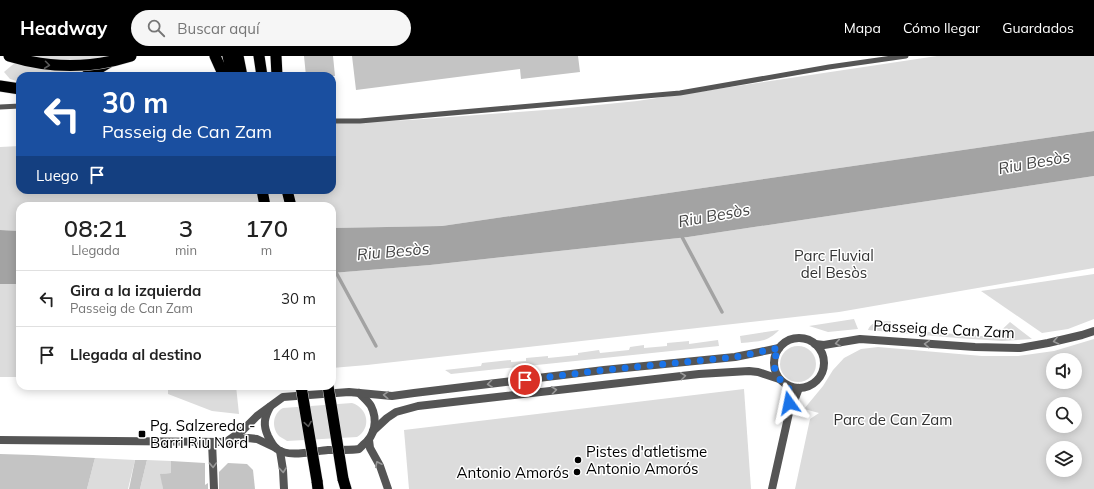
<!DOCTYPE html>
<html lang="es">
<meta charset="utf-8">
<style>
body{margin:0;font-family:Mulish,sans-serif;background:#f6f6f6;color:#222;height:100vh;display:flex;flex-direction:column;font-size:15px;white-space:nowrap}
*{box-sizing:border-box;margin:0}
p{font-size:13px;color:#767676}
.icon{flex:none;width:22px;height:22px;fill:none;stroke:currentColor;stroke-width:2;stroke-linecap:round;stroke-linejoin:round}
.map{position:relative;flex:1;overflow:hidden}
.side{position:absolute;left:16px;top:146px;width:320px;height:188px;display:flex;flex-direction:column;background:#fff;border-radius:12px;box-shadow:0 2px 10px #0003}
.side>*{flex:none}
.guide{position:absolute;left:16px;top:16px;width:320px;height:122px;border-radius:12px;box-shadow:0 2px 10px #0003;background:#1a4fa0;color:#fff;overflow:hidden}
.controls{position:absolute;left:1046px;top:297px;display:grid;gap:8px}
.controls a{display:grid;place-items:center;width:36px;height:36px;border-radius:50%;background:#fff;box-shadow:0 2px 10px #0003;font-size:20px}
.pin{position:absolute;display:grid;place-items:center;width:34px;height:34px;color:#fff;margin:-17px;border:2px solid #fff;border-radius:50%;box-shadow:0 1px 4px #0007}
.me{position:absolute;width:44px;margin:-22px;rotate:348deg;stroke-linejoin:round;filter:drop-shadow(0 0 3px #0008)}
.turn{display:flex;align-items:center;gap:14px;height:84px;padding:0 20px;font-size:18px}
.turn .icon{width:52px;height:52px;stroke-width:2.5}
.turn b{display:block;font-size:28px;line-height:34px}
.then{display:flex;align-items:center;height:38px;padding:0 20px;background:#0003;gap:8px;font-size:15px}
.eta{display:flex;justify-content:space-evenly;align-items:center;height:68px;text-align:center}
.eta b{font-size:24px;font-weight:600;line-height:28px}
ul{padding:0;list-style:none}
li{display:flex;align-items:center;gap:12px;height:56px;padding:0 20px;border-top:1px solid #e0e0e0}
li div{flex:1}
li b{display:block;font-size:15px}
li em{font-style:normal}
header{display:flex;align-items:center;gap:24px;box-sizing:border-box;height:56px;padding:0 20px;background:#000;color:#fff}
header strong{font-size:19px}
nav{display:flex;gap:22px;margin-inline-start:auto;font-size:14px}
.search{width:280px;height:36px;background:#f6f6f6;display:flex;align-items:center;gap:10px;box-sizing:border-box;padding:0 14px;border-radius:22px;color:#767676;font-size:15px}
.map>svg:first-child{display:block}
</style>
<header>
<strong>Headway</strong>
<div class="search"><svg class="icon" aria-label="search" viewBox="0 0 24 24"><circle cx="10" cy="10" r="6"/><path d="M15 15l6 6"/></svg>Buscar aquí</div>
<nav><a>Mapa</a><a>Cómo llegar</a><a>Guardados</a></nav>
</header>
<div class="map">
<svg width="1094" height="433" viewBox="0 0 1094 433">
<rect width="100%" height="100%" fill="#fff"/>
<g fill="#dcdcdc" fill-rule="evenodd">
<path d="M23 0H107C96 10 82 18 67 20H20V26L10 23 4 16Z"/>
<polygon points="937,0 1094,0 1094,75 442,170 332,172 332,150 20,150 20,175 0,174 0,91 20,90 20,134 332,134 332,67 410,64 558,53 637,45"/>
<polygon points="1094,120 1094,212 839,256 367,309 332,312 332,217 430,209 688,181"/>
<polygon points="1094,218 1094,263 1068,273 1042,277 981,235"/>
<rect x="0" y="228" width="20" height="93"/>
<polygon points="854,263 858,273 828,276 809,270"/>
<path d="M891 265V273L994 281 1010 266 1032 283 1002 285 957 282 868 274C872 264 882 266 891 265Z"/>
<path d="M779 274C767 287 757 285 741 287L740 280Z"/>
<path d="M1094 283V433H795L810 363 819 357 804 353 823 330 833 314 844 302 861 293 878 291 982 300H1018L1054 295ZM1053 304H1075V326H1053ZM1053 348H1075V370H1053ZM1053 392H1075V414H1053Z"/>
<polygon points="718,284 719,290 451,318 445,314 481,310 482,307 511,304 511,306 526,305 526,302 548,300 548,302 578,299 578,297 599,294 600,297 629,294 630,291 644,289 644,292 667,290 667,287 689,285 689,288"/>
<circle cx="798" cy="308" r="18"/>
<polygon points="200,330 236,330 239,358 212,355 168,338 168,334 199,333"/>
<polygon points="744,333 751,433 409,433 404,374"/>
<path d="M352 347C368 352 372 372 357 381L287 385C285 383 281 382 279 380 271 371 273 357 283 352Z"/>
<polygon points="95,402 135,404 128,433 87,433"/>
<polygon points="147,404 171,405 171,417 161,418 163,433 140,433"/>
</g>
<g fill="#a3a3a3">
<polygon points="1094,75 1094,120 688,181 430,209 332,217 332,172 442,170"/>
<polygon points="0,174 20,175 20,228 0,228"/>
</g>
<g fill="none" stroke-linecap="round" stroke-linejoin="round">
<g stroke="#a3a3a3" stroke-width="3.5">
<polyline points="681,179 722,256"/>
<polyline points="332,209 376,290"/>
</g>
</g>
<g fill="#c4c4c4">
<polygon points="304,0 333,0 335,20 306,20"/>
<polygon points="352,0 578,0 580,16 521,23 520,13 356,34"/>
<polygon points="0,398 33,399 95,402 87,433 0,433"/>
<polygon points="135,404 147,404 140,433 129,433"/>
<polygon points="171,405 205,407 205,429 208,427 208,433 163,433 160,418 171,417"/>
<polygon points="228,407 247,408 253,414 255,433 219,433 219,416"/>
</g>
<g fill="none" stroke-linecap="round" stroke-linejoin="round">
<defs>
<g id="trunk">
<polyline points="215,0 224,20"/>
<polyline points="228,0 232,20"/>
<polyline points="238,0 242,20"/>
<polyline points="259,0 262,20"/>
<polyline points="276,0 277,20"/>
<polyline points="86,20 111,5"/>
<polyline points="0,30 20,33"/>
<polyline points="262,134 265,150"/>
<polyline points="287,134 291,150"/>
<polyline points="343,423 346,433"/>
<polyline points="317,425 318,433"/>
</g>
</defs>
<use href="#trunk" stroke="#dbdbdb" stroke-width="12"/>
<g stroke="#555" stroke-width="5">
<polyline points="0,51 20,50"/>
<polyline points="332,65 360,65 680,37 829,11 906,0"/>
</g>
<g stroke="#555" stroke-width="8">
<circle cx="799" cy="307" r="25"/>
<polyline points="815,288 824,289 860,283 975,291 1020,292 1048,287 1082,279 1094,275"/>
<path d="M270 351C264 362 263 369 268 380 270 384 273 390 277 393 288 402 314 395 328 394 334 394 354 394 359 393 360 392 362 390 363 389 375 380 378 364 371 350 368 345 363 341 359 337"/>
<polyline points="791,353 799,332"/>
<polyline points="373,375 387,362 396,356 418,350 699,318 749,315 758,316 779,323"/>
<polyline points="0,384 226,386 248,382 257,383 276,392"/>
<polyline points="369,384 370,392 380,410 388,433"/>
<polyline points="212,386 214,433"/>
<polyline points="226,386 243,374 257,360 283,341 349,336 392,340 414,337 604,314 735,301 779,292"/>
<polyline points="280,395 283,414 284,433"/>
<polyline points="772,433 789,357 790,336 788,330"/>
</g>
<use href="#trunk" stroke="#000" stroke-width="11"/>
<defs>
<g id="trunk-bridge">
<path d="M9 0C51 13 90 13 131 0"/>
<polyline points="301,330 317,425"/>
<polyline points="328,330 343,423"/>
</g>
</defs>
<use href="#trunk-bridge" stroke="#dbdbdb" stroke-width="12" stroke-linecap="butt"/>
<use href="#trunk-bridge" stroke="#000" stroke-width="11"/>
</g>
<defs><path id="oneway-chevron" d="M-2-3.5L2.5 0L-2 3.5" fill="none" stroke-width="1.6" stroke-linecap="round" stroke-linejoin="round"/></defs>
<g stroke="#595959">
<use href="#oneway-chevron" transform="translate(47 9) rotate(7)"/>
<use href="#oneway-chevron" transform="translate(308 368) rotate(81)"/>
</g>
<g stroke="#999">
<use href="#oneway-chevron" transform="translate(1056 285) rotate(167)"/>
<use href="#oneway-chevron" transform="translate(838 287) rotate(170)"/>
<use href="#oneway-chevron" transform="translate(927 288) rotate(-176)"/>
<use href="#oneway-chevron" transform="translate(683 320) rotate(-7)"/>
<use href="#oneway-chevron" transform="translate(490 328) rotate(173)"/>
<use href="#oneway-chevron" transform="translate(554 334) rotate(-7)"/>
<use href="#oneway-chevron" transform="translate(386 339) rotate(-177)"/>
<use href="#oneway-chevron" transform="translate(378 408) rotate(-116)"/>
<use href="#oneway-chevron" transform="translate(213 409) rotate(88)"/>
<use href="#oneway-chevron" transform="translate(283 414) rotate(85)"/>
</g>
<g fill="none" stroke-linecap="round" stroke-linejoin="round">
<path stroke="#1a73e8" stroke-width="7" stroke-dasharray="0 12.6" d="M525 324 604 314 735 301 779 292C774 301 772 314 779 322 781 326 786 327 788 331 791 335 789 342 789 347"/>
</g>
<g fill="#000" stroke="#fff" stroke-width="1.5">
<rect x="138" y="374" width="8" height="8" rx="2"/>
<circle cx="578" cy="404" r="4"/>
<circle cx="577" cy="416" r="4"/>
</g>
<g text-anchor="middle" dominant-baseline="central" stroke-width="3" stroke-linejoin="round" paint-order="stroke">
<g font-size="15" fill="#333" stroke="#fff">
<text x="834" y="199">Parc Fluvial<tspan x="834" dy="17">del Besòs</tspan></text>
<text x="893" y="363">Parc de Can Zam</text>
</g>
<g font-size="15" fill="#000" stroke="#fff">
<text transform="translate(944 273) rotate(3)">Passeig de Can Zam</text>
</g>
<g font-size="15" fill="#000" stroke="#fff" text-anchor="start">
<text x="150" y="369">Pg. Salzereda -<tspan x="150" dy="17">Barri Riu Nord</tspan></text>
<text x="586" y="395">Pistes d'atletisme<tspan x="586" dy="17">Antonio Amorós</tspan></text>
<text x="569" y="416" text-anchor="end">Antonio Amorós</text>
</g>
<g font-size="16" font-style="italic" fill="#444" stroke="#fff">
<text transform="translate(1034 106) rotate(-10)">Riu Besòs</text>
<text transform="translate(714 159) rotate(-10)">Riu Besòs</text>
<text transform="translate(393 195) rotate(-5)">Riu Besòs</text>
</g>
</g>
</svg>
<div class="controls">
<a><svg class="icon" aria-label="sound" viewBox="0 0 24 24"><path d="M4 9h4l5-4v14l-5-4H4zM17 9q2 3 0 6"/></svg></a>
<a><svg class="icon" aria-label="search" viewBox="0 0 24 24"><circle cx="10" cy="10" r="6"/><path d="M15 15l6 6"/></svg></a>
<a><svg class="icon" aria-label="layers" viewBox="0 0 24 24"><path d="M12 4l9 5-9 5-9-5zM3 14l9 5 9-5"/></svg></a>
</div>
<div class="pin" style="left:525px;top:324px;background:#d93025"><svg class="icon" aria-label="arrive" viewBox="0 0 24 24"><path d="M6 21V4h12l-3 4 3 4H6"/></svg></div>
<svg class="me" style="left:789px;top:347px" viewBox="-20 -20 40 40"><path d="M0-17L14 15 0 8-14 15z" fill="#1a73e8" stroke="#fff" stroke-width="4"/></svg>
<div class="guide">
<div class="turn"><svg class="icon" aria-label="left" viewBox="0 0 24 24"><path d="M17 20v-9H6M10 6l-5 5 5 5"/></svg><div><b>30 m</b>Passeig de Can Zam</div></div>
<div class="then">Luego<svg class="icon" aria-label="arrive" viewBox="0 0 24 24"><path d="M6 21V4h12l-3 4 3 4H6"/></svg></div>
</div>
<section class="side">
<div class="eta">
<div><b>08:21</b><p>Llegada</p></div>
<div><b>3</b><p>min</p></div>
<div><b>170</b><p>m</p></div>
</div>
<ul>
<li><svg class="icon" aria-label="left" viewBox="0 0 24 24"><path d="M17 20v-9H6M10 6l-5 5 5 5"/></svg><div><b>Gira a la izquierda</b><p>Passeig de Can Zam</p></div><em>30 m</em></li>
<li><svg class="icon" aria-label="arrive" viewBox="0 0 24 24"><path d="M6 21V4h12l-3 4 3 4H6"/></svg><div><b>Llegada al destino</b></div><em>140 m</em></li>
</ul>
</section>
</div>
